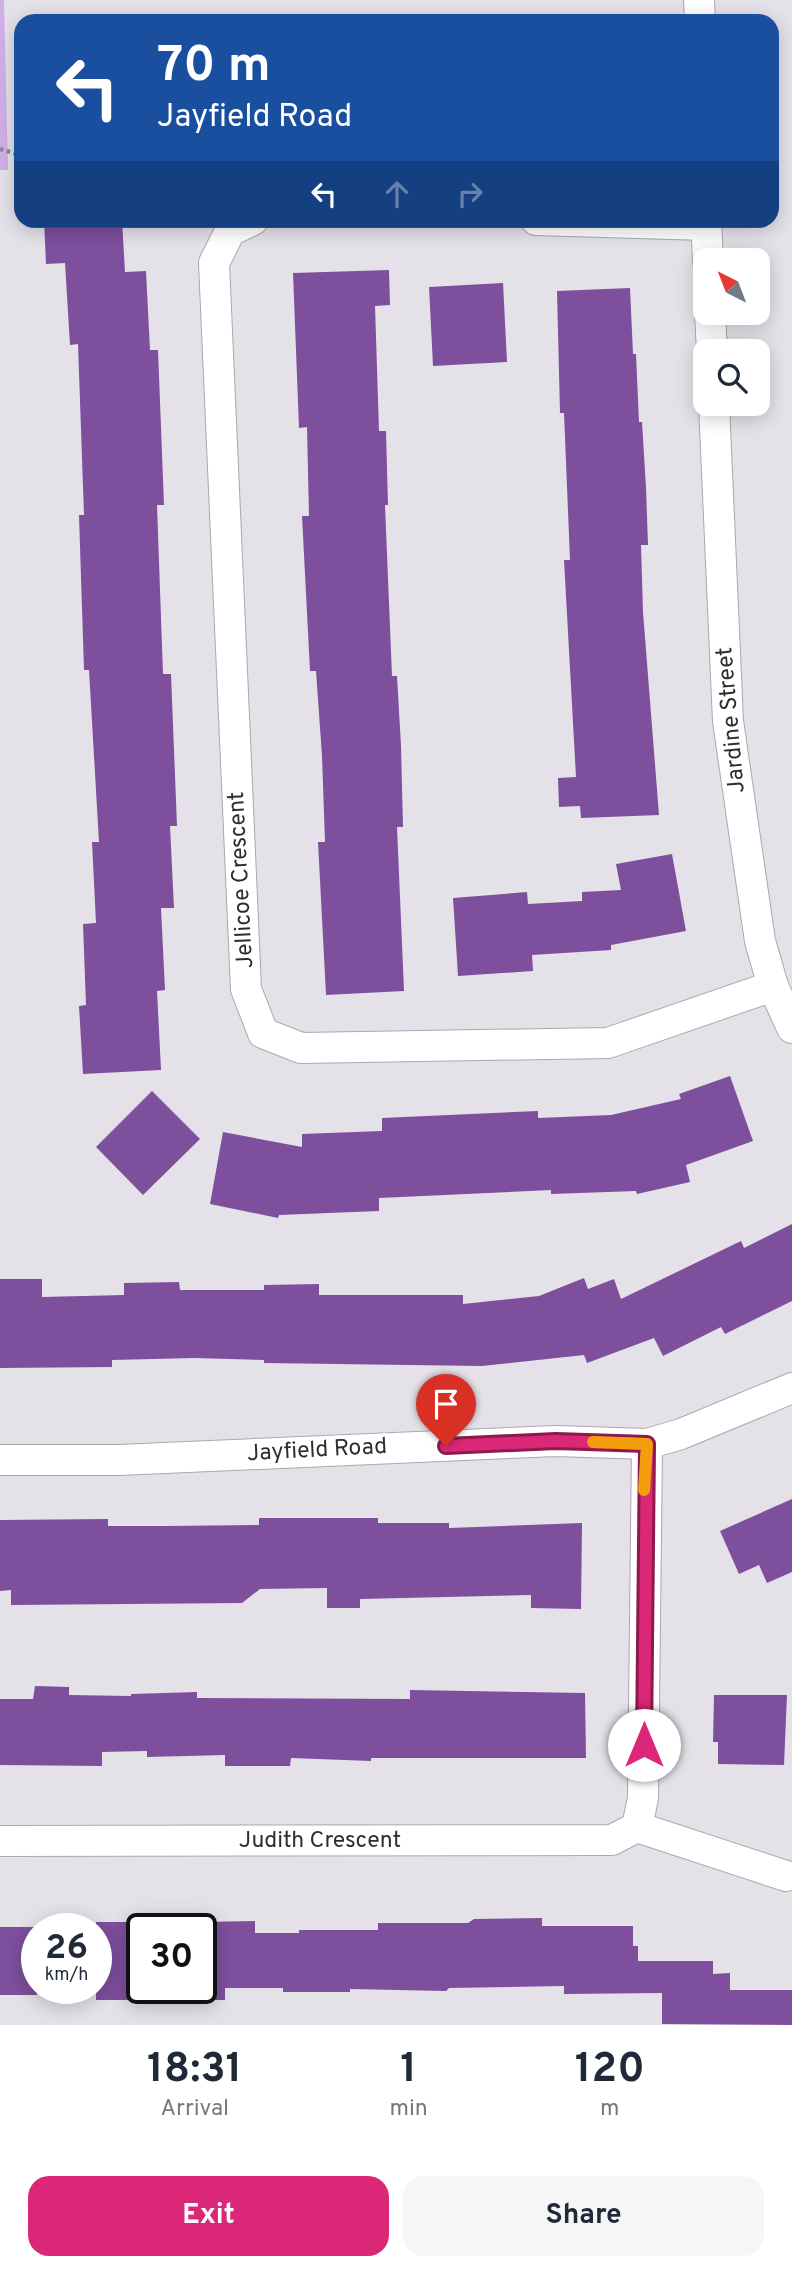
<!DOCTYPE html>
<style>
body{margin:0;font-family:Overpass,sans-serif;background:#f6f6f7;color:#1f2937;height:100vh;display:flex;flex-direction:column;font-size:26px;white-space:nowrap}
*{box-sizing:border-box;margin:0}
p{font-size:23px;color:#747a83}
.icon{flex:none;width:38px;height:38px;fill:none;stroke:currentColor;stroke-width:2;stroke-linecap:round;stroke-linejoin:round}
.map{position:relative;height:2025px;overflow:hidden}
.details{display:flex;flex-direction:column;background:#fff;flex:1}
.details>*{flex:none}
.hud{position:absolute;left:14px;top:14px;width:765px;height:214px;border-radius:21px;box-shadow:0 4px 18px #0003;background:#1a4fa0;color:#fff;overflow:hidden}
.needle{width:46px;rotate:318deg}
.fabs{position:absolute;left:693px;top:248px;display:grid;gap:14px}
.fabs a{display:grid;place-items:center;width:77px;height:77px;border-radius:14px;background:#fff;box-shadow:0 4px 18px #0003;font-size:35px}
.speed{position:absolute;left:21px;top:1913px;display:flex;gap:14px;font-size:35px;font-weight:700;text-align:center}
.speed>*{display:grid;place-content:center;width:91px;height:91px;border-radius:50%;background:#fff;box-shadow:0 4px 18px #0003;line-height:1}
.speed small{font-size:18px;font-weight:400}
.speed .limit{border:4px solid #111;border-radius:10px;background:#fff;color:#111}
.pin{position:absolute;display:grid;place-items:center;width:60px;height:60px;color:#fff;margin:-72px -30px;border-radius:50% 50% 50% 0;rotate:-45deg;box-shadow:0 0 7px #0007}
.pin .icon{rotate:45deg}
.me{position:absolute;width:77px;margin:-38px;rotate:0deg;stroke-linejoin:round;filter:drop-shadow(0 0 5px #0008)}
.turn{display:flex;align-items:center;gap:24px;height:147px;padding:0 28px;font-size:32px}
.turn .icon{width:91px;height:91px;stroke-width:2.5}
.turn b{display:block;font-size:49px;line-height:60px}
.lanes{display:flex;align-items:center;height:66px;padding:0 28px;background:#0003;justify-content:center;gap:35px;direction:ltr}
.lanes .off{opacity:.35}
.eta{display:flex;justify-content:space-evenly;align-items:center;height:119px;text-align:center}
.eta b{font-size:42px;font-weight:700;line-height:49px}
.primary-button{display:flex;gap:14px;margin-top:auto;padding:14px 28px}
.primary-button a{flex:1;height:80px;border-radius:21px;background:#db2777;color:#fff;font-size:28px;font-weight:700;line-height:80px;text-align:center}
.primary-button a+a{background:#f6f6f7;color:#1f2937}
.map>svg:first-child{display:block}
</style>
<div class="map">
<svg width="792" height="2025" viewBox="0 0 792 2025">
<rect width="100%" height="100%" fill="#e5e1e9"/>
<polygon fill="#cfafe8" points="0,0 4,0 8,170 0,170"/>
<g fill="#7e4f9d">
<polygon points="44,220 122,220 125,272 146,271 150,350 158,350 164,505 157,505 163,674 171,674 177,826 170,826 174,908 161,908 165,990 157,991 161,1070 83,1074 79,1006 86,1005 83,924 96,923 92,842 99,842 89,670 84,670 79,515 84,515 78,344 70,345 65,263 46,264"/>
<polygon points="389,270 390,305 375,306 379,431 386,431 388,505 385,505 392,676 397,676 401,746 403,827 397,827 404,991 326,995 318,842 325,842 322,756 316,671 310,671 302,516 309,516 307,427 299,428 293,273"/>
<polygon points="503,283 507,362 433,366 429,287"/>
<polygon points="630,288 633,354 636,354 639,422 642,422 646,488 648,545 641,545 643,612 659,815 581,818 580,806 559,807 558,778 576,777 564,560 570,560 564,413 560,413 557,291"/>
<polygon points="672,854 686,931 611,945 611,950 532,955 533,971 458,976 453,898 527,892 528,904 582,901 582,892 621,890 616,864"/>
<polygon points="730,1076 753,1141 686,1165 690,1182 637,1194 636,1191 551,1194 551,1190 379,1198 379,1211 279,1215 278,1218 210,1204 223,1132 302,1147 302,1134 382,1131 382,1118 538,1111 538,1118 611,1115 681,1099 679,1094"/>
<polygon points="152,1091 200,1139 143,1195 96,1147"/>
<polygon points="792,1224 792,1301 725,1334 721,1327 663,1356 654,1338 587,1363 584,1355 482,1366 264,1363 264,1360 194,1358 112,1360 112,1367 0,1368 0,1279 42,1279 42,1297 124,1295 124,1283 179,1282 180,1290 264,1290 264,1285 319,1284 319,1295 463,1295 463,1304 539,1296 584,1278 588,1289 614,1279 621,1299 741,1241 744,1248"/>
<polygon points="792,1499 792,1572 767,1583 759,1565 739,1574 720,1531"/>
<polygon points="259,1518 378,1518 378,1523 449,1523 449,1528 582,1523 581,1609 531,1608 531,1595 360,1599 360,1608 327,1608 327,1588 260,1589 242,1603 11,1605 11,1590 0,1591 0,1520 108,1519 108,1526 168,1526 259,1525"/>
<polygon points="35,1686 69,1687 69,1695 131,1696 131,1694 197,1692 197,1698 410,1699 410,1690 585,1693 586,1758 371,1758 371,1761 291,1758 290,1766 225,1766 225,1755 147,1757 147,1751 102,1752 102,1766 0,1765 0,1699 33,1699"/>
<polygon points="714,1695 787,1695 784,1765 718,1764 718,1742 713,1742"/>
<polygon points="542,1918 542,1926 633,1926 633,1946 638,1946 638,1961 713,1961 713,1974 730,1973 730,1990 792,1990 792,2025 662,2024 662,1993 564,1994 564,1986 449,1988 446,1991 350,1989 350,1992 283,1992 283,1988 225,1988 225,2000 201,2000 201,1922 255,1921 255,1933 299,1933 299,1930 378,1930 378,1923 468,1923 474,1919"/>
<rect x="96" y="1922" width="46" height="78"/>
<rect x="0" y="1927" width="37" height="68"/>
</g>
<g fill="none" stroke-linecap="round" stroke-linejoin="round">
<defs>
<g id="minor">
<polyline points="699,0 700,21"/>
<polyline points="253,220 230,231 214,263 246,989 263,1033 301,1048 608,1043 773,986"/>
<polyline points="536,220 707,225"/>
<polyline points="706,220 708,261"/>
<polyline points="710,313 712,352"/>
<polyline points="714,404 728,721 760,941 773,986 792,1028"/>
<polyline points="0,1460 119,1460 556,1441 647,1444 681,1434 792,1388"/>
<polyline points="637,1827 786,1876"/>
<polyline points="0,1841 612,1840 637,1827 643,1798 647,1444"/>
</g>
</defs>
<use href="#minor" stroke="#aba7af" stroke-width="32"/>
<polyline stroke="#8b888d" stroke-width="4.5" stroke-dasharray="3.5 3.5" stroke-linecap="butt" points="0,149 21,155"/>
<use href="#minor" stroke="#fff" stroke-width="30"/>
</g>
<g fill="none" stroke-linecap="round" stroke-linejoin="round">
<defs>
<polyline id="route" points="446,1446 556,1441 647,1444 644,1745"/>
</defs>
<use href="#route" stroke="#8e194d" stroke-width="18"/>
<use href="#route" stroke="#db2777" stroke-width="12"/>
<polyline stroke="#f59e0b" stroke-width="12" points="593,1442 647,1444 644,1490"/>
</g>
<g text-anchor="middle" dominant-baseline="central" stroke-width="7" stroke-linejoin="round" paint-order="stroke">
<g font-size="23" fill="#2f2d30" stroke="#fff">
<text transform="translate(732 720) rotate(-95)">Jardine Street</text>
<text transform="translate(242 880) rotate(-93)">Jellicoe Crescent</text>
<text transform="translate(317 1451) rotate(-3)">Jayfield Road</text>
<text x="320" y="1841">Judith Crescent</text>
</g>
</g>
</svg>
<div class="fabs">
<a><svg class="needle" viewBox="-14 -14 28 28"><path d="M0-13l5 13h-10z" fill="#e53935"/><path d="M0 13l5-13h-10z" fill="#747a83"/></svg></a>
<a><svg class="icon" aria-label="search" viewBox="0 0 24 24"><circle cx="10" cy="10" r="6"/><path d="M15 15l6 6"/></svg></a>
</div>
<div class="speed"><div>26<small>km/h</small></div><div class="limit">30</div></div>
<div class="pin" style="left:446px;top:1446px;background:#d93025"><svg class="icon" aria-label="arrive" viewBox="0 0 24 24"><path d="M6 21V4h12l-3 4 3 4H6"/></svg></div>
<svg class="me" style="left:644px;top:1745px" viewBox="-20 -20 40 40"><circle r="19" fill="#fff"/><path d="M0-13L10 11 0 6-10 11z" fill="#db2777"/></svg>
<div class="hud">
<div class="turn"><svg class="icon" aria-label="left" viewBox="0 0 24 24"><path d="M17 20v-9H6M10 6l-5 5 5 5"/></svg><div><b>70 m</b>Jayfield Road</div></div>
<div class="lanes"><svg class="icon" aria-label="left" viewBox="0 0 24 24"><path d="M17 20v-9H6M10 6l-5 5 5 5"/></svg><svg class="icon off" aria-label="ahead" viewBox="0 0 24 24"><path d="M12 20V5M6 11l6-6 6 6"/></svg><svg class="icon off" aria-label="right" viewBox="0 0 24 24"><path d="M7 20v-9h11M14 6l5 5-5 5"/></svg></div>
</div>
</div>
<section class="details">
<div class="eta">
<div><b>18:31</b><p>Arrival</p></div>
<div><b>1</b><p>min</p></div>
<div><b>120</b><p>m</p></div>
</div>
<div class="primary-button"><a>Exit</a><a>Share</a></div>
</section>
